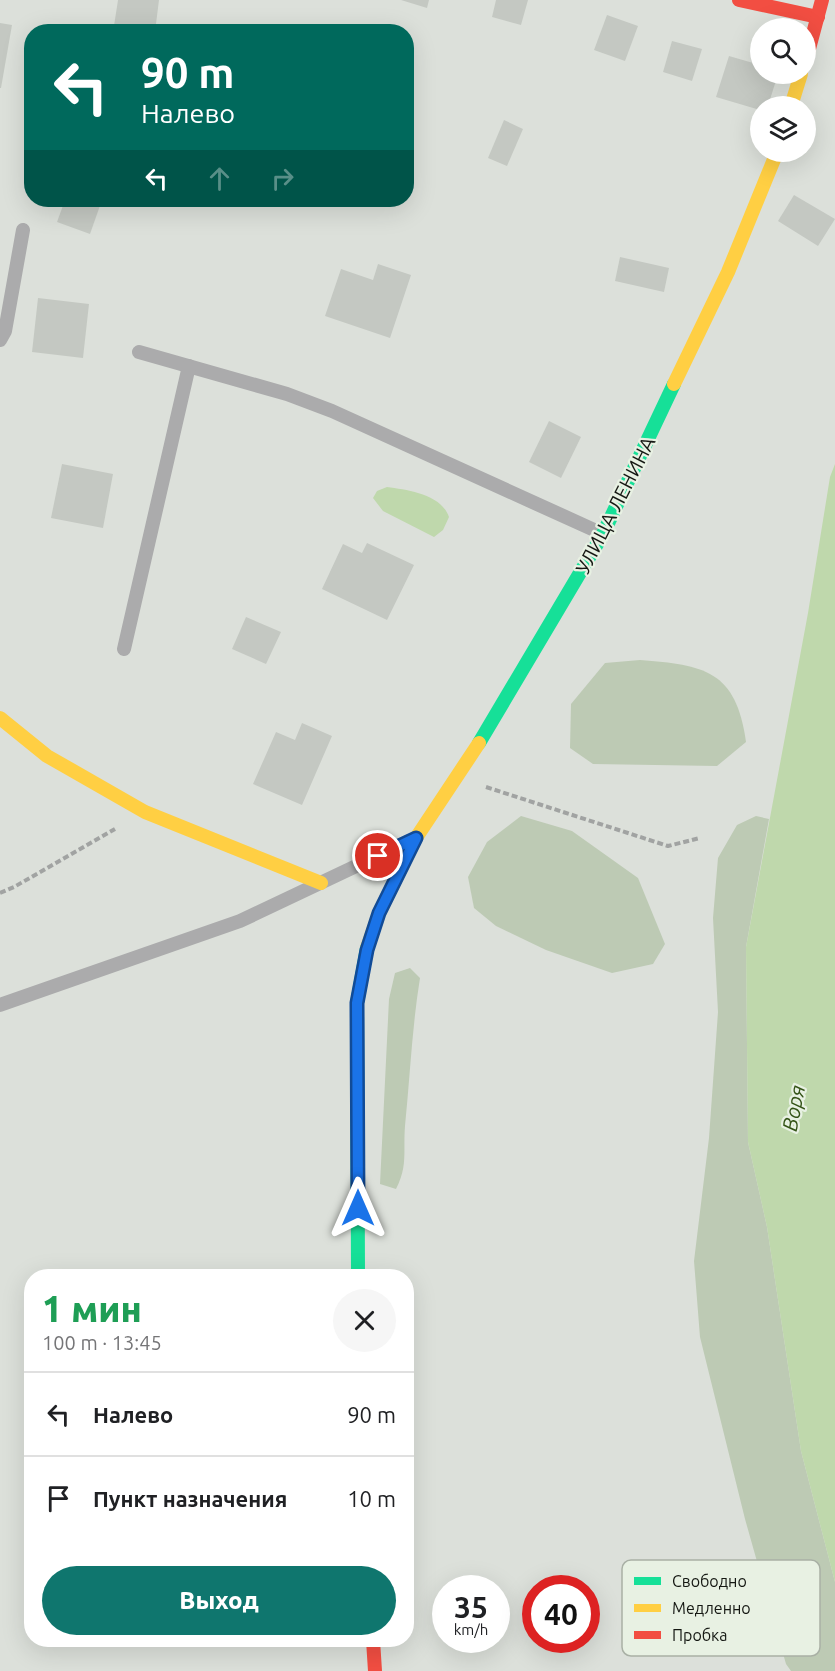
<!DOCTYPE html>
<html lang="ru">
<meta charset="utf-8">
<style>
body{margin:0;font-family:Ubuntu,sans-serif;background:#f6f6f6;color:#202124;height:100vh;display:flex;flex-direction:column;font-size:22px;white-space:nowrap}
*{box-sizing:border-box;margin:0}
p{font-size:20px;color:#757577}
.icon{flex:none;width:33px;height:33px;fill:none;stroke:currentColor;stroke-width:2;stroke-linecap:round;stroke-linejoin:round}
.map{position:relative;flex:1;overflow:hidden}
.side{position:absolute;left:24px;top:1269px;width:390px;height:378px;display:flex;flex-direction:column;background:#fff;border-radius:24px;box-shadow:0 6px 24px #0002}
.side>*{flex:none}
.hud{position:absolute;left:24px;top:24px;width:390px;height:183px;border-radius:24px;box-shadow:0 6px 24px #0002;background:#00695c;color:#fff;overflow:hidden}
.tools{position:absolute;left:750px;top:18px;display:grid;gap:12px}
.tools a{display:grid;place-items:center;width:66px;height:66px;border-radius:50%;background:#fff;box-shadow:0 6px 24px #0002;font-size:30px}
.speed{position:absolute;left:432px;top:1575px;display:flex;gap:12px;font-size:30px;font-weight:700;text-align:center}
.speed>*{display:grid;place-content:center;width:78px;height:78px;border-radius:50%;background:#fff;box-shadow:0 6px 24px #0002;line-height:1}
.speed small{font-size:15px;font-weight:400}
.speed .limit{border:9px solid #d22;background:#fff;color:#111}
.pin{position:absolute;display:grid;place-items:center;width:51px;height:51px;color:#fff;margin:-26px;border:3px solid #fff;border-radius:50%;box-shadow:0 2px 6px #0007}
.me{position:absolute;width:66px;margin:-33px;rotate:0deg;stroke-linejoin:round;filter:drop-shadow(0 0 4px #0008)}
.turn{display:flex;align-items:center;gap:21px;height:126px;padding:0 18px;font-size:27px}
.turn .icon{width:78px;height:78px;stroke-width:2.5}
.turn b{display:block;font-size:42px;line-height:51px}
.lanes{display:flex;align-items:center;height:57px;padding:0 18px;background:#0003;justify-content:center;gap:30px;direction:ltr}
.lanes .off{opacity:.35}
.round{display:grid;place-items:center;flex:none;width:63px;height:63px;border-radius:32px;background:#f6f6f6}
.summary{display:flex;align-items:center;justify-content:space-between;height:102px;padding:0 18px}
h1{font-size:36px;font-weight:800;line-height:45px;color:#1e9e55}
.button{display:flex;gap:12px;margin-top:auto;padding:12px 18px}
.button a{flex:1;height:69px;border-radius:36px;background:#0f766e;color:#fff;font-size:24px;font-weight:800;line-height:69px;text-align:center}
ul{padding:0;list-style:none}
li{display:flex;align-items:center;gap:18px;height:84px;padding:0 18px;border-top:2px solid #e0e0e0}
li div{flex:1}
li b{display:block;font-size:22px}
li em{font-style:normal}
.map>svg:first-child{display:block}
</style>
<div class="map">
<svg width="835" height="1671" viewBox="0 0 835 1671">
<rect width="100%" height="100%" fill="#dce0da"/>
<g fill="#bdcab4">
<path d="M640 660C704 665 736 670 746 742L717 766 593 764 570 748 571 704 605 663Z"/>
<polygon points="521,816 572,831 638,878 665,944 653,964 612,973 546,950 496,926 474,908 468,877 487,842"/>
<polygon points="756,816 769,819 746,947 748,1142 767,1227 801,1451 835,1582 835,1671 791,1671 786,1664 745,1519 700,1337 694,1261 709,1138 718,1012 713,918 718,858 737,825"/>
<path d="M410 968 420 978C412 1027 410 1077 405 1126 403 1152 408 1166 396 1189L380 1184 389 999 395 973Z"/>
</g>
<g fill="#bfd8ac">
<polygon points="835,464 835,1582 801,1451 767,1227 748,1142 746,947 808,613 830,477"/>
<path d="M387 487C408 490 441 494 449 517L443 530 434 537 383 511 373 498 377 491Z"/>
</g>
<g fill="#c4c8c2">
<polygon points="118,0 159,0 155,32 113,32"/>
<polygon points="401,0 429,0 427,8"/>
<polygon points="496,0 528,0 521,25 492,17"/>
<polygon points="607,15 638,26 625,61 594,50"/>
<polygon points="0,23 12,25 1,88 0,88"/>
<polygon points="672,41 702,49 692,81 663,72"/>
<polygon points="729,56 760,65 760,74 778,74 768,106 760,106 760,110 716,97"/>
<polygon points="504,120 523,129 507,166 488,158"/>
<polygon points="794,195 835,219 818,246 778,221"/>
<polygon points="65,200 102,200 90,234 57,222"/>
<polygon points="620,257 669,268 664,292 615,281"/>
<polygon points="378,264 411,275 390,338 325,316 341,269 373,280"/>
<polygon points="38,298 89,304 83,358 32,352"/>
<polygon points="549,421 581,437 561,478 529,462"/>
<polygon points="62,464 113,474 103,528 51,518"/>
<polygon points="367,543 414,565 387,620 322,589 343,544 362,553"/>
<polygon points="246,617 281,632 266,664 232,649"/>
<polygon points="302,723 332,736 302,805 253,784 276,732 295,740"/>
</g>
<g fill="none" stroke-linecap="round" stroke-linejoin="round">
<g stroke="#a1a3a2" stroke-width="4" stroke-dasharray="6 3" stroke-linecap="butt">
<polyline points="486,787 668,846 700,838"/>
<polyline points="0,893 14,887 115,829"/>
</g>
<g stroke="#ababac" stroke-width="14">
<polyline points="0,340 5,331 23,230"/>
<polyline points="139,352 287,394 332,411 603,534"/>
<polyline points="124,649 189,366"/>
<polyline points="0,1005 240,921 409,841"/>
</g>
<g stroke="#16e098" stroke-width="14">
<polyline points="479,743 603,534 674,384"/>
<polyline points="358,1276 357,1003 367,948"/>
</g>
<g stroke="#ffcf43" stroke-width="14">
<polyline points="791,106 801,74"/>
<polyline points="674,384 728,272 777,152"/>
<polyline points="0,718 47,756 145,812 321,883"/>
<polyline points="367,948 379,913 416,838 479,743"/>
</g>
<g stroke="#f24e42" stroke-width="14">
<polyline points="739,0 818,17"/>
<polyline points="806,60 822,0"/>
<polyline points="373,1640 375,1671"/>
</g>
</g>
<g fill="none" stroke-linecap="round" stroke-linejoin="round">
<defs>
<polyline id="route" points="358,1208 357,1003 367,950 379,913 416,838 378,856"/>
</defs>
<use href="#route" stroke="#114b97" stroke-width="15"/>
<use href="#route" stroke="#1a73e8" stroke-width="10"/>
</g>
<g text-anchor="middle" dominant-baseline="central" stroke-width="4.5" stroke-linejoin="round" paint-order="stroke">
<g font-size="20" fill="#151813" stroke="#e8f1e3">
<text transform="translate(615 505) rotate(-63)">УЛИЦА ЛЕНИНА</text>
</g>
<g font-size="21" font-style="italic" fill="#335316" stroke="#e8f1e3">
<text transform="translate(793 1108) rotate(-79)">Воря</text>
</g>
</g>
<rect x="622" y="1560" width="198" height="96" rx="9" fill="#e8f1e3" stroke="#a9b0a5" stroke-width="1.5"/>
<rect x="634" y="1577" width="27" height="8" fill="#16e098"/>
<rect x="634" y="1604" width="27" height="8" fill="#ffcf43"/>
<rect x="634" y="1631" width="27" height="8" fill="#f24e42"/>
<g font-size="16" fill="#151813">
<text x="672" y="1587">Свободно</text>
<text x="672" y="1614">Медленно</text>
<text x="672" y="1641">Пробка</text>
</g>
</svg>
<div class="tools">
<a><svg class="icon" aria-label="search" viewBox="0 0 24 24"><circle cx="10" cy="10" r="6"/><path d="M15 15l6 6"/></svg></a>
<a><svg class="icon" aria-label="layers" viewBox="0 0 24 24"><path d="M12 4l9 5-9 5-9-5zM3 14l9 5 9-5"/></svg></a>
</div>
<div class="speed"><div>35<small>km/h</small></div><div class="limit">40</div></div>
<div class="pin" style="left:378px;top:856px;background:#d93025"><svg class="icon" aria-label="arrive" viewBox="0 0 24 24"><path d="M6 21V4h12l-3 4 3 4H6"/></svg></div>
<svg class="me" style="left:358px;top:1208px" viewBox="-20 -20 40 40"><path d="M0-17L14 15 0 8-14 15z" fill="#1a73e8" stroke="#fff" stroke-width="4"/></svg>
<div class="hud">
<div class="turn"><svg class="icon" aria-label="left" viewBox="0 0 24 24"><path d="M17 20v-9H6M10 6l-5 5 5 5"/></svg><div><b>90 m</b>Налево</div></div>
<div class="lanes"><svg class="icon" aria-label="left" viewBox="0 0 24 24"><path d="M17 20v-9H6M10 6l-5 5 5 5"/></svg><svg class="icon off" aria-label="ahead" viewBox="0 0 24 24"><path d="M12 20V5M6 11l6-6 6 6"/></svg><svg class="icon off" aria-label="right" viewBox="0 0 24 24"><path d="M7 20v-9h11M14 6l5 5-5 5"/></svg></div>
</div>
<section class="side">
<div class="summary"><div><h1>1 мин</h1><p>100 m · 13:45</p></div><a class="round"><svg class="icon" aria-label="close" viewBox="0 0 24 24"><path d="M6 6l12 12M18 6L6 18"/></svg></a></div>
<ul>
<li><svg class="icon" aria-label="left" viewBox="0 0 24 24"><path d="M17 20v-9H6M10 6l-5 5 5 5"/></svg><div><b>Налево</b></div><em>90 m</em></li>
<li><svg class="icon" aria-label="arrive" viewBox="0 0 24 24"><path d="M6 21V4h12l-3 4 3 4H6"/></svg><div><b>Пункт назначения</b></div><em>10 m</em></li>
</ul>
<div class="button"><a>Выход</a></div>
</section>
</div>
